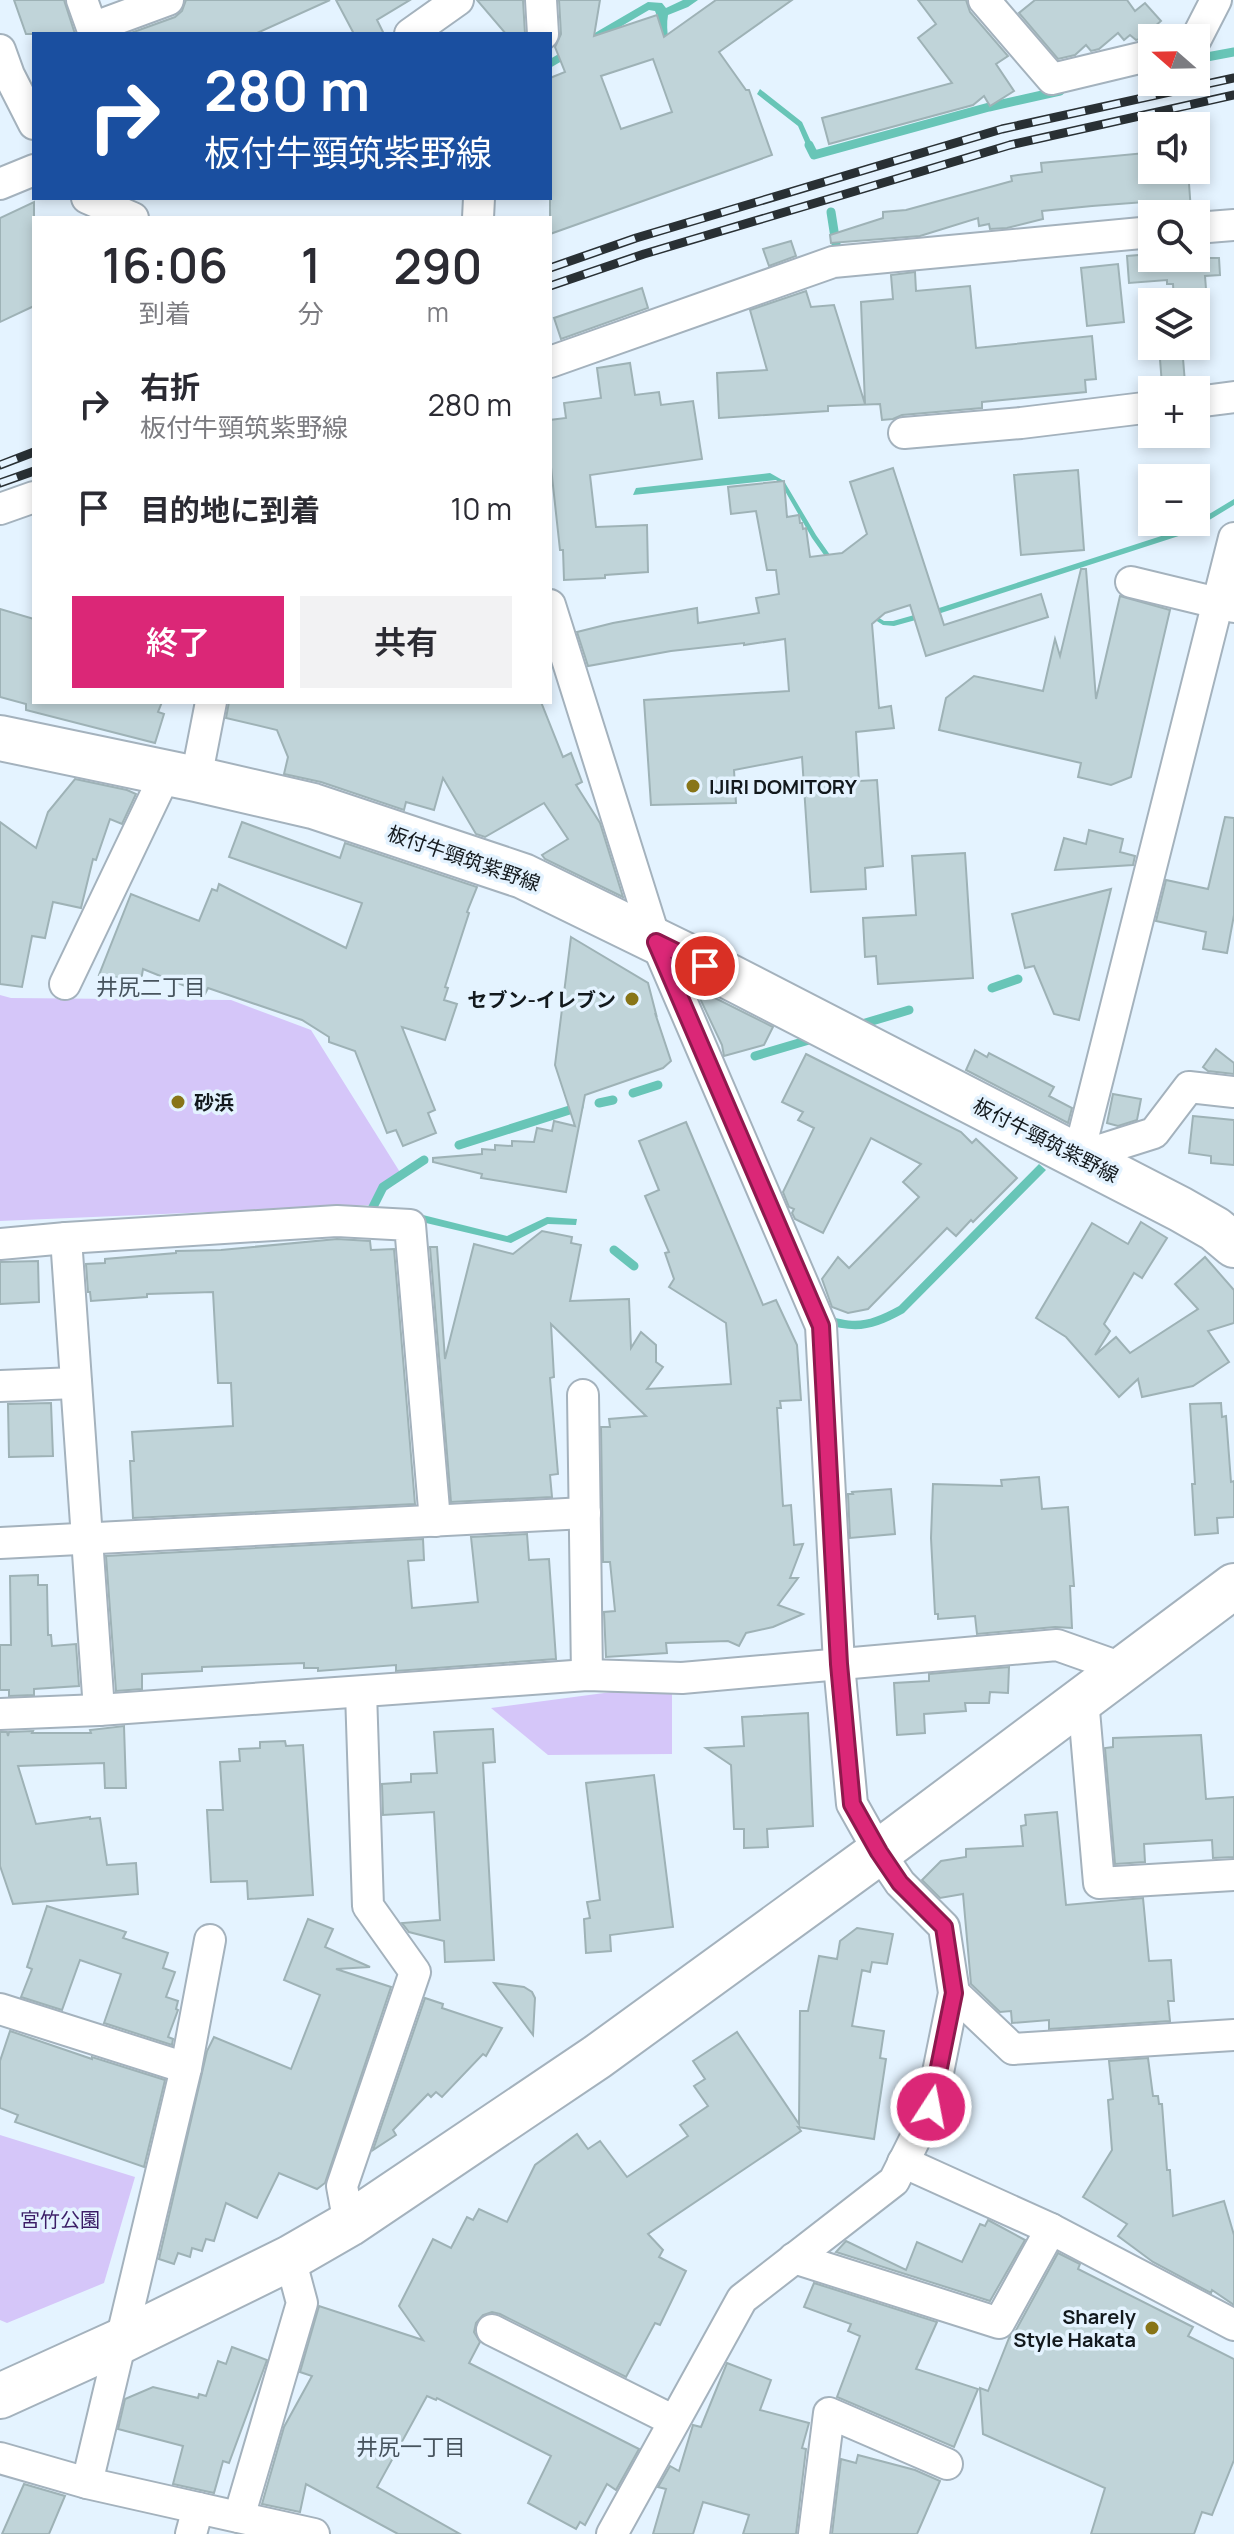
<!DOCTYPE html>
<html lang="ja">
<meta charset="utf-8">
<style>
body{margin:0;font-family:Manrope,"Noto Sans JP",sans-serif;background:#f2f2f3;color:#2b2b33;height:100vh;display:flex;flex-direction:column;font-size:30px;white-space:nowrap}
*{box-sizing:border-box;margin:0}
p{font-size:26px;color:#7c7c81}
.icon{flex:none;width:44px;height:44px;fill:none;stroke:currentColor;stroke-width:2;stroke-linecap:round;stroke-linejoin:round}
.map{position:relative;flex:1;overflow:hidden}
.details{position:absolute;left:32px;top:216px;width:520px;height:488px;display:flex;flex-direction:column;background:#fff;border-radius:0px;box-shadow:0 4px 12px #0003}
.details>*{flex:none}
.guide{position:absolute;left:32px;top:32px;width:520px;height:168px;border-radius:0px;box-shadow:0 4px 12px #0003;background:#1a4fa0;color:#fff;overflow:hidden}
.needle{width:52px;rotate:290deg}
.controls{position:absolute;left:1138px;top:24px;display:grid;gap:16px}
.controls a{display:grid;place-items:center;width:72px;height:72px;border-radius:0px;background:#fff;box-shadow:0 4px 12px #0003;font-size:40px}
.pin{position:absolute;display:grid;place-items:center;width:68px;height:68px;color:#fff;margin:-34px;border:4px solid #fff;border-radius:50%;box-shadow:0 2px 8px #0007}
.me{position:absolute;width:88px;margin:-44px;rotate:11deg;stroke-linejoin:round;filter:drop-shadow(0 0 6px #0008)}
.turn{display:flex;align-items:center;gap:28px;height:168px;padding:0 40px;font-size:36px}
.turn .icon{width:104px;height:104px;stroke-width:2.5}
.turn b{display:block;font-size:56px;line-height:68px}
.eta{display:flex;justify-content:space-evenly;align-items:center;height:136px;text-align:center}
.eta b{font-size:48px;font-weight:600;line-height:56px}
.button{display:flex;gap:16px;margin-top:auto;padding:16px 40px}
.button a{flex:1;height:92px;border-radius:0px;background:#db2777;color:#fff;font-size:32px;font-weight:600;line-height:92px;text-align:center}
.button a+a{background:#f2f2f3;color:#2b2b33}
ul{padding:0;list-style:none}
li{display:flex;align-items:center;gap:24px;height:104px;padding:0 40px}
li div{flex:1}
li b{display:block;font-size:30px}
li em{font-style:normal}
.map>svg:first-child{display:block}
</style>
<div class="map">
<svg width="1234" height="2534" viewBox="0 0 1234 2534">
<rect width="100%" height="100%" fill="#e4f3ff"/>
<g fill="#d5c6f9">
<polygon points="0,995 11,998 231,1000 311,1030 403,1177 369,1205 0,1221"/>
<polygon points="672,1684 672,1754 548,1755 491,1708"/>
<polygon points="0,2135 135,2177 104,2283 7,2323 0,2320"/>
</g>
<g fill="#68c5b7">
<path d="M683 0H698L688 7 668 15C665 31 671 49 671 66L657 16 655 11 649 10 550 68V59L648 2 662 3 666 8Z"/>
<polygon points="760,89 802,122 816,153 811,156 798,126 757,94"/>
<polygon points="770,473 784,481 816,535 863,602 876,616 884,621 893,621 939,608 1186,528 1234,499 1234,505 1188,533 941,613 894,626 883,625 866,614 812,538 781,484 776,480 633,495 636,488"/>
<path d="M1039 1164 1046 1170 904 1313C873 1330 857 1334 822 1323L825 1315C857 1325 869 1322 899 1306Z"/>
<polygon points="411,1212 507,1236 547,1217 577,1219 576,1225 548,1224 511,1243 409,1219 0,1229 81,1222"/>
</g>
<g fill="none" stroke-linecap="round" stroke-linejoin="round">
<g stroke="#68c5b7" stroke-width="9">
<polyline points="1196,59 1234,52"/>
<polyline points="809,145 814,155 989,107 1060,91"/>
<polyline points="831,212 836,244"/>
<polyline points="992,988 1018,979"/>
<polyline points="862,1024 909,1010"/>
<polyline points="755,1056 809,1040"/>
<polyline points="633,1093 658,1085"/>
<polyline points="599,1103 613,1100"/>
<polyline points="459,1145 579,1107"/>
<polyline points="370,1213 383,1187 424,1160"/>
<polyline points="614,1250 634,1266"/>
</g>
</g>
<g fill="#c0d4d9" stroke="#9eb2b6" stroke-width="2" fill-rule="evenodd">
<polygon points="14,0 64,0 75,34 26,34"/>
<polygon points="186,0 330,0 255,34 128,34 175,17 182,11"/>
<polygon points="336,0 410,0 377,20 384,34 354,34"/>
<polygon points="477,0 523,0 525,34 506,34"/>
<path d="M559 0H600L594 36 657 15 664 37 716 0H792L719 52 746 90H749L772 155 550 234V78L565 72 555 47 561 34ZM653 59 672 112 621 129 601 76Z"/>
<polygon points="918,0 966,0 970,12 1008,56 996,64 1014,91 990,106 984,96 973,105 829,144 822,118 952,83 918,38 936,24"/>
<polygon points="1035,0 1127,0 1135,11 1145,3 1161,21 1140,39 1136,40 1130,35 1124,40 1118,33 1099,49 1091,51 1086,45 1075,55 1058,59 1019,13"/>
<polygon points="1145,153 1149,170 1188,170 1191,211 1185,214 1159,214 1158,201 1092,206 1042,211 1043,219 1007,228 990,229 989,224 979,226 978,218 920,236 831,243 830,235 883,218 883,212 906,210 1012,181 1011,176 1042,172 1041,163"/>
<polygon points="34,202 34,306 0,322 0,218"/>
<polygon points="791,241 796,256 769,266 763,249"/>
<polygon points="1151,254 1151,258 1219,258 1220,275 1205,276 1207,302 1174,302 1173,284 1167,284 1167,280 1129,283 1127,256"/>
<polygon points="1118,264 1124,322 1087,326 1081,268"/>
<polygon points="915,272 916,291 970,286 976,348 1092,336 1096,379 1085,380 1086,392 982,402 982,408 902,415 893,419 882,420 880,404 828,406 828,411 719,418 717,373 767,370 750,310 806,291 811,307 834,305 865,404 861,302 893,299 891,275"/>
<polygon points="642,288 648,308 561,339 554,318"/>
<polygon points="1159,346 1182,346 1185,383 1162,385"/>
<polygon points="630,363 635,395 659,392 661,405 693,401 702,459 590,475 596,527 647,525 648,572 605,575 605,578 564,580 563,550 560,550 550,458 550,420 566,418 564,403 601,398 597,368"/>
<polygon points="893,468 944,625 1041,594 1048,617 926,656 910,605 885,613 872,624 879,708 891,706 894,728 856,732 859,781 877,780 883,866 865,868 866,889 811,892 802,757 734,770 736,803 651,805 644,700 789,691 785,639 744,645 744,643 671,651 588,666 577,632 613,623 697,608 698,623 759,613 756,598 779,594 776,570 767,570 756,511 731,514 728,487 784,481 787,517 799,515 800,523 802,523 803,529 806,528 810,557 842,553 867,534 850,482"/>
<polygon points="1078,470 1084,550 1021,555 1014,475"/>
<polygon points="1081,569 1086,569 1096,699 1120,596 1170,610 1131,777 1111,785 1078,777 1081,763 939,730 946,698 974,676 1043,691 1055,639 1060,656"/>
<polygon points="0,609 34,619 34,702 162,702 158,712 164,714 155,743 26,710 26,704 0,697"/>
<polygon points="229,702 541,702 563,757 571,753 582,782 576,785 600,823 623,897 545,859 542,855 568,839 544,803 485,837 476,834 443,778 434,810 406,802 404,810 321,782 284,774 288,757 277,730 226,718"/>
<polygon points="75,779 127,790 136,794 122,824 110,819 96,860 93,859 81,908 53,902 45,938 32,936 22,987 0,984 0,822 36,848 48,812"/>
<polygon points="1225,817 1234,818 1234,915 1227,953 1203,949 1206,932 1156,921 1166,880 1208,889"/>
<polygon points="242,822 340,858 345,843 477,887 467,912 469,913 445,987 448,988 444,1000 457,1004 445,1040 402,1027 435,1110 428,1113 436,1133 403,1146 396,1130 387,1133 355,1051 329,1042 329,1037 302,1020 208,988 205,994 143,969 141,981 99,975 131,894 199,921 212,889 217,891 219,884 346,948 362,903 229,857"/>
<polygon points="1089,830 1123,839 1120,852 1135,856 1133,865 1055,870 1064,838 1086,844"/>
<polygon points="965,853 973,978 878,984 876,956 865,957 863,918 916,915 912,856"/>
<polygon points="1111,889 1079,1020 1054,1014 1034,966 1025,968 1012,914"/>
<polygon points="571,937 648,983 656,1014 655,1013 671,1061 663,1068 585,1095 566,1192 481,1178 482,1174 433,1162 433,1158 482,1154 482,1149 495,1150 495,1145 512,1146 512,1141 534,1142 537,1128 552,1131 554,1121 575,1126 555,1065"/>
<polygon points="695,988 773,1027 764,1045 724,1056 722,1045"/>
<polygon points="1216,1049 1234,1063 1234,1074 1208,1071 1203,1067"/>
<polygon points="975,1050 987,1057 989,1053 1054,1087 1049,1096 1072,1108 1068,1123 966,1070"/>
<polygon points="806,1054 961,1132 972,1143 976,1139 1017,1178 973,1222 971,1220 956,1236 947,1228 868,1309 848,1313 832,1307 822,1279 838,1257 849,1268 919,1197 903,1182 921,1164 871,1138 823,1233 795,1219 792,1213 794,1209 789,1207 783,1192 814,1128 798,1120 803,1112 782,1102"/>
<polygon points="1113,1094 1141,1099 1137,1120 1118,1126 1107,1123"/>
<polygon points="1193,1116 1234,1120 1234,1165 1211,1163 1211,1156 1189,1153"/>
<polygon points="686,1122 763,1305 776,1300 797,1345 801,1400 780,1401 781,1408 777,1408 783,1506 791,1505 794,1545 803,1544 790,1578 798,1578 778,1605 803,1614 773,1627 746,1633 739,1646 728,1641 666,1643 667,1653 606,1657 604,1612 615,1611 610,1562 603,1562 601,1427 610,1427 609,1419 646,1416 551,1324 554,1377 550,1378 558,1474 550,1475 552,1497 451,1502 430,1247 437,1247 445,1359 474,1244 513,1254 542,1231 572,1237 571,1243 581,1245 570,1301 629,1299 631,1348 641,1332 656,1345 656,1362 663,1367 647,1389 731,1384 726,1323 669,1287 674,1279 665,1253 669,1252 645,1196 659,1190 639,1141"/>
<polygon points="1141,1222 1167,1238 1142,1278 1134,1273 1104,1324 1110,1331 1095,1355 1116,1337 1130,1353 1198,1309 1175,1284 1205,1257 1234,1290 1234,1323 1208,1331 1229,1362 1193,1386 1142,1397 1138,1379 1119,1397 1066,1337 1036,1318 1092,1223 1128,1244"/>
<polygon points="337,1239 370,1241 371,1250 394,1249 415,1504 133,1518 130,1461 134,1461 132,1432 233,1426 231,1383 218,1383 213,1292 147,1294 147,1297 91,1301 90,1292 88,1292 86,1264 105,1263 105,1259 176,1253 176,1251 221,1250"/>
<polygon points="38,1261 39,1302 0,1304 0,1262"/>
<polygon points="51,1403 53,1456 9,1457 8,1404"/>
<polygon points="1221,1403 1222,1417 1226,1416 1231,1482 1234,1481 1234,1517 1217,1518 1218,1533 1195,1535 1192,1484 1195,1484 1190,1404"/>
<polygon points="1039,1477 1042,1509 1068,1507 1074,1586 1070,1586 1072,1628 1055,1627 977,1634 975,1616 938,1619 938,1614 935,1614 931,1538 933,1484 1002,1486 1001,1480"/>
<polygon points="891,1489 895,1534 850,1538 848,1494 853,1494 852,1492"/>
<polygon points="527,1534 529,1560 549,1559 556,1659 396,1671 396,1665 318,1671 318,1668 304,1668 304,1663 202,1667 202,1671 142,1674 142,1689 116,1691 106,1556 423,1539 424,1560 408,1561 412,1608 478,1602 471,1537"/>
<polygon points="38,1575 38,1585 47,1585 48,1635 51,1635 52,1646 76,1644 79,1686 34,1689 34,1695 9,1696 9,1690 0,1690 0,1645 11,1645 10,1576"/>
<polygon points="1009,1667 1008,1693 990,1692 989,1703 965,1703 966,1711 924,1714 925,1733 897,1735 894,1683 929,1681 929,1674"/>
<polygon points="808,1713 813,1826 767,1829 768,1847 744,1848 744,1829 734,1829 731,1765 706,1748 744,1746 742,1717"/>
<polygon points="124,1726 126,1788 105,1788 104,1763 18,1766 36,1824 90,1817 90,1819 100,1818 107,1865 136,1863 138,1894 13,1904 0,1866 0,1732 7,1732 8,1736 9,1732 33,1731 32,1733 91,1733 90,1730"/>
<polygon points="493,1729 495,1762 483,1763 494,1960 445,1962 444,1941 409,1932 402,1923 440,1920 434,1812 383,1815 382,1784 411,1782 411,1774 437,1773 434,1732"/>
<polygon points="1201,1735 1206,1799 1234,1797 1234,1857 1213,1858 1212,1840 1144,1844 1145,1862 1115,1864 1105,1748 1113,1747 1113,1738"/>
<polygon points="285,1741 286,1746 303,1745 313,1895 248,1899 247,1881 211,1882 207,1810 223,1810 220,1762 240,1761 239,1749 260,1748 260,1742"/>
<polygon points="654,1775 673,1927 610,1935 611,1951 586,1953 584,1919 590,1918 587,1902 600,1900 586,1783"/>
<polygon points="1057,1812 1066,1905 1143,1898 1149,1961 1171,1960 1174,2001 1168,2001 1170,2021 1049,2029 1049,2020 1012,2023 1011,2011 1000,2012 971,1984 963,1894 940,1898 922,1880 941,1861 966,1857 966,1849 1023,1846 1021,1826 1026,1825 1025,1815"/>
<polygon points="47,1906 126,1932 123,1938 168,1953 163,1968 175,1972 166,1997 178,2001 176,2009 178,2010 168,2037 173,2039 172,2045 104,2023 121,1974 80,1960 62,2010 21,1997 32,1969 27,1967"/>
<polygon points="308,1919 333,1929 325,1947 370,1967 336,1969 391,1987 325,2183 317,2189 279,2173 257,2218 226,2203 214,2241 206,2239 202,2251 192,2248 190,2257 178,2253 174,2264 159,2259 207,2051 214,2037 291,2069 320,1995 284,1980"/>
<polygon points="857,1928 893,1934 887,1964 872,1962 870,1972 862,1970 852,2026 884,2031 880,2058 886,2059 874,2139 798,2127 801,2131 648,2234 663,2250 659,2257 686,2271 660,2325 655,2323 626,2377 500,2314 492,2312 483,2315 476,2323 474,2332 480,2342 469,2363 639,2449 616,2490 607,2484 585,2525 580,2522 576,2529 528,2503 551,2456 437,2398 436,2400 427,2396 377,2487 460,2534 398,2534 306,2484 300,2512 262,2504 284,2427 312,2376 300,2372 319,2306 423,2340 399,2306 433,2239 451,2248 467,2217 473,2220 479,2209 507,2222 535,2165 577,2134 588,2149 600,2141 627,2177 688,2136 680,2125 708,2106 694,2086 705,2079 693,2061 737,2032 799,2124 800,2011 808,2011 819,1956 837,1959 840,1941"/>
<polygon points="494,1983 524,1987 532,1992 535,1998 533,2035"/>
<polygon points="425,1998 443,2004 442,2008 502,2028 486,2056 483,2054 442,2097 436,2092 431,2097 428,2094 393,2130 396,2135 373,2150"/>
<polygon points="10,2031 92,2059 92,2057 165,2080 144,2167 15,2122 18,2115 0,2108 0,2061"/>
<polygon points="1148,2058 1153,2096 1158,2096 1159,2104 1162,2104 1167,2170 1170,2170 1173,2216 1224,2201 1234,2235 1234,2305 1212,2290 1211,2293 1153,2262 1118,2236 1127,2224 1083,2197 1112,2150 1108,2100 1113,2099 1109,2061"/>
<polygon points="988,2220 1025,2240 990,2301 836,2252 846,2241 906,2270 917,2242 962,2262 980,2224 985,2226"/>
<polygon points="1058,2253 1080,2264 1078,2269 1193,2327 1188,2336 1234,2359 1234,2460 1212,2515 1202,2512 1194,2534 1091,2534 1105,2488 983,2434 980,2388 988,2391 1009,2338 1015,2332"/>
<polygon points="814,2283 937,2322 916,2369 978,2389 954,2447 837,2397 860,2336 848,2331 851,2324 804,2307"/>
<polygon points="232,2347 267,2360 229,2463 223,2461 214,2493 173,2484 183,2446 118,2429 125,2399 153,2387 198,2398 199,2394 206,2396 218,2361 226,2364"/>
<polygon points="727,2363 771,2380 760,2410 809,2423 802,2448 806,2449 796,2534 743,2534 749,2515 703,2502 693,2534 653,2534 666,2489 658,2487 670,2466 679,2471 693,2425 701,2427"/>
<polygon points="858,2455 915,2470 940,2481 917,2534 832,2534 841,2459 856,2463"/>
<polygon points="24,2484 65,2496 49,2534 2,2534"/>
</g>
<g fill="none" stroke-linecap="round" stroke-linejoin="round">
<defs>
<g id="street">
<polyline points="82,0 92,28 168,0"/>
<polyline points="541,0 543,34"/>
<polyline points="984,0 1052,79 1152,55"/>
<polyline points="410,34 458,0"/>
<polyline points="1196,39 1216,0"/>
<polyline points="0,50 9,75 34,124"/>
<polyline points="0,184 34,170"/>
<polyline points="87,198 133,218"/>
<polyline points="478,218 479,198"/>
<polyline points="1196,228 1234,225"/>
<polyline points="550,362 833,262 1152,232"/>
<polyline points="1196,402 1234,397"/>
<polyline points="904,433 1021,423 1152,407"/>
<polyline points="0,509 34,497"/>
<polyline points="1234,538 1078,1157 1154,1133 1189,1087 1234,1092"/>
<polyline points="1131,582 1234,607"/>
<polyline points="550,605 656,942 821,1326 839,1664 852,1804 879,1852 900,1883 944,1927 954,1993 931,2107 894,2181 742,2299 612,2534"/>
<polyline points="196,779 211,702"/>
<polyline points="65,984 166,773"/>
<polyline points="66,1238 99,1710"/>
<polyline points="0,1244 66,1238 337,1221 410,1225 435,1521"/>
<polyline points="0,1386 76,1383"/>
<polyline points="583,1395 587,1675"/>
<polyline points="0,1543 585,1513"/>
<polyline points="1083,1699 1099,1883 1234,1875"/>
<polyline points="0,1714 99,1710 587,1675 682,1678 1057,1645 1122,1668"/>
<polyline points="954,1993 1013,2049 1234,2035"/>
<polyline points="0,2009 186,2068"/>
<polyline points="903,2162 1051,2229 1234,2325"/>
<polyline points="349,2224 342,2186 415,1972 368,1906 361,1692"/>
<polyline points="794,2258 999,2323 1051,2229"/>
<polyline points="492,2330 674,2421"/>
<polyline points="0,2458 87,2483 198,2508"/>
<polyline points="87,2483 186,2068 210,1940"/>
<polyline points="239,2517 302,2303 290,2258"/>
<polyline points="191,2534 198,2508 314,2534"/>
<polyline points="814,2534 829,2413 947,2464"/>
</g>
<g id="secondary">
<polyline points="0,738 196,779 313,806 523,876 730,977 1180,1209 1215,1229 1234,1245"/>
<polyline points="0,2396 121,2341 290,2258 349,2224 597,2057 879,1852 1234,1586"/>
</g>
</defs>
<use href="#street" stroke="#a4b2bd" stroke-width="34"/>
<use href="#secondary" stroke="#a4b2bd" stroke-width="48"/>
<use href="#street" stroke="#fff" stroke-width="30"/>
<use href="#secondary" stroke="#fff" stroke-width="44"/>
<defs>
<g id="rail">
<polyline points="550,268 636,238 1002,129 1234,78"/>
<polyline points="550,286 644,254 1010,145 1234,95"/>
<polyline points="0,465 34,452"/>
<polyline points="0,483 34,471"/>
</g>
</defs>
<use href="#rail" stroke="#293034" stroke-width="9"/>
<use href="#rail" stroke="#e4f3ff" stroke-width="6" stroke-dasharray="18" stroke-linecap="butt"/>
</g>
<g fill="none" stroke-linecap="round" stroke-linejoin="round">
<defs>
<polyline id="route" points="705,966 656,942 821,1326 839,1664 852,1804 879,1852 900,1883 944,1927 954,1993 931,2107"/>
</defs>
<use href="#route" stroke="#8e194d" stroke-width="20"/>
<use href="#route" stroke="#db2777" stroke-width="14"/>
</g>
<g fill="#887518" stroke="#e4f3ff" stroke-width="3">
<circle cx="693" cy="786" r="8"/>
<circle cx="632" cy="999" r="8"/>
<circle cx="178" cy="1102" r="8"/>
<circle cx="1152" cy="2328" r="8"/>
</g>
<g text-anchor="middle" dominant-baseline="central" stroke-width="7" stroke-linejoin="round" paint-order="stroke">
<g font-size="20" font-weight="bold" fill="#13191d" stroke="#e4f3ff" text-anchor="start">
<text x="709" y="786">IJIRI DOMITORY</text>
<text x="616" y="999" text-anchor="end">セブン-イレブン</text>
<text x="194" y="1102">砂浜</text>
<text x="1136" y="2316" text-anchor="end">Sharely<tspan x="1136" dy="23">Style Hakata</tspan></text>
</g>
<g font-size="20" fill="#13191d" stroke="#e4f3ff">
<text transform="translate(464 858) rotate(19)">板付牛頸筑紫野線</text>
<text transform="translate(1046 1140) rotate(27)">板付牛頸筑紫野線</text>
</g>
<g font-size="20" fill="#3c1e67" stroke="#e4f3ff">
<text x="60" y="2219">宮竹公園</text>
</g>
<g font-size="22" fill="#47545e" stroke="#e4f3ff">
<text x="151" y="987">井尻二丁目</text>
<text x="411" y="2447">井尻一丁目</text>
</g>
</g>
</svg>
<div class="controls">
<a><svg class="needle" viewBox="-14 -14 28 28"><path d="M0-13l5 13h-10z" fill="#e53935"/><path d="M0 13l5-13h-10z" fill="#7c7c81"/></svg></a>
<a><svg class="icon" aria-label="sound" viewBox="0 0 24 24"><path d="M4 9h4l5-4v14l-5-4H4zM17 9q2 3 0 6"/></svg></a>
<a><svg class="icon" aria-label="search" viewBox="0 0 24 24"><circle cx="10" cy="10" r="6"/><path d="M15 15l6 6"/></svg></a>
<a><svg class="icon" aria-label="layers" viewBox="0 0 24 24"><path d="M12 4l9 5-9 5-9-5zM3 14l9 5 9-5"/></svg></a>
<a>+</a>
<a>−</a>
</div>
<div class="pin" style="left:705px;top:966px;background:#d93025"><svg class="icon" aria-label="arrive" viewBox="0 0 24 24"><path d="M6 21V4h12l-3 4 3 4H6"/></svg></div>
<svg class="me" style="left:931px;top:2107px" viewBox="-20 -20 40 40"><circle r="17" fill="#db2777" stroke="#fff" stroke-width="3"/><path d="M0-11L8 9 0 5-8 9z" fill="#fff"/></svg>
<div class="guide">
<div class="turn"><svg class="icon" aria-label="right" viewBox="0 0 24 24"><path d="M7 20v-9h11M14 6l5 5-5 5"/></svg><div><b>280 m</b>板付牛頸筑紫野線</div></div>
</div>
<section class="details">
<div class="eta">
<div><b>16:06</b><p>到着</p></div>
<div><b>1</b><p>分</p></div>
<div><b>290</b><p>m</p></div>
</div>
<ul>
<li><svg class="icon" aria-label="right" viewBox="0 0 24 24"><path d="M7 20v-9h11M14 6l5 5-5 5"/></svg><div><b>右折</b><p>板付牛頸筑紫野線</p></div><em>280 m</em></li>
<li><svg class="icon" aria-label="arrive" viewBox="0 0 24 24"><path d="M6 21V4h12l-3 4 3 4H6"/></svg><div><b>目的地に到着</b></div><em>10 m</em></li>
</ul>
<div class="button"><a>終了</a><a>共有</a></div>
</section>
</div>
